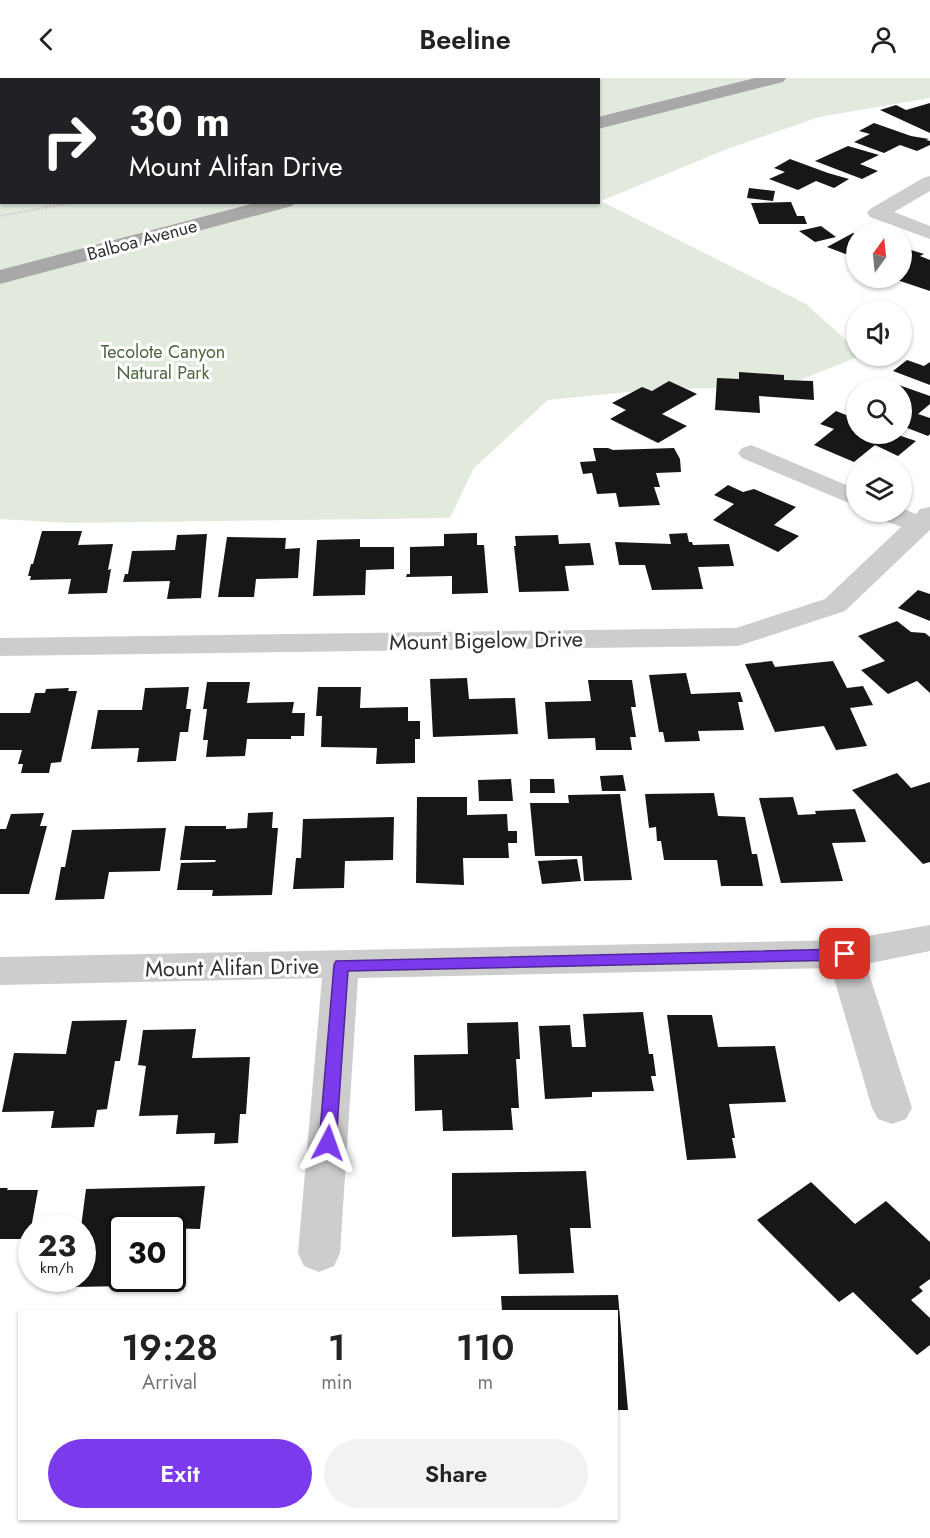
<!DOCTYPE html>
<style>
body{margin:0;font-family:Jost,sans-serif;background:#f2f2f2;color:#222;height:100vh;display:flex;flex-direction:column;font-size:22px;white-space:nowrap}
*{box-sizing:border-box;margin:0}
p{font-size:20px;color:#767676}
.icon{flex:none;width:33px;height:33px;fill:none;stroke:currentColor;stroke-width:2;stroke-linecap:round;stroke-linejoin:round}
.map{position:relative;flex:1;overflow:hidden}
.drawer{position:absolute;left:18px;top:1232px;width:600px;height:210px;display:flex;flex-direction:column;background:#fff;border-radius:0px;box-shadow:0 2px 4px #0004}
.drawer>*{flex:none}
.guide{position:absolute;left:0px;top:0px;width:600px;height:126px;box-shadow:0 2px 4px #0004;background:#202124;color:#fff;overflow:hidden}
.needle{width:39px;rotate:15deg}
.tools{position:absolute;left:846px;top:144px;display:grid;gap:12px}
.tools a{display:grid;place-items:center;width:66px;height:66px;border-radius:50%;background:#fff;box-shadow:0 2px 4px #0004;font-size:30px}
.speed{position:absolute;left:18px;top:1136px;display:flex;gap:12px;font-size:30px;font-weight:700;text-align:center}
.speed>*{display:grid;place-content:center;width:78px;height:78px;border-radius:50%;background:#fff;box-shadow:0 2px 4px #0004;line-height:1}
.speed small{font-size:15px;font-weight:400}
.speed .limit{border:3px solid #111;border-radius:9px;background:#fff;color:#111}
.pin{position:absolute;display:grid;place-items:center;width:51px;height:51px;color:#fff;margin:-26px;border-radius:12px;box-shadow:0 3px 9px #0006}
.me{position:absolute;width:66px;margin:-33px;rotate:4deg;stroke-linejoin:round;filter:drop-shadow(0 0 4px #0008)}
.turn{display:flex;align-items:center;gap:21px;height:126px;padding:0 30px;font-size:27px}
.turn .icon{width:78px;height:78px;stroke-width:2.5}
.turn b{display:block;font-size:42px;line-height:51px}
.eta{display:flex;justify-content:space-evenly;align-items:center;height:102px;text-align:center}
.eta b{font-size:36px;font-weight:600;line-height:42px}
.button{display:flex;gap:12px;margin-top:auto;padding:12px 30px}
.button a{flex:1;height:69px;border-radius:36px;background:#7c3aed;color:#fff;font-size:24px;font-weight:600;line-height:69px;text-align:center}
.button a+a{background:#f2f2f2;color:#222}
header{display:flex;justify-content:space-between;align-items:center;height:78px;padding:0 30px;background:#fff;font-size:27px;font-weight:600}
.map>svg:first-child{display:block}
</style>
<header><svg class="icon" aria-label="back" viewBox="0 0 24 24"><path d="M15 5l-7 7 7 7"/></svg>Beeline<svg class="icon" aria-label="person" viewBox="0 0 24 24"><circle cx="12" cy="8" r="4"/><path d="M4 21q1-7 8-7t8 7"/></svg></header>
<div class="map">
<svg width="930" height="1460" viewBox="0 0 930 1460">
<rect width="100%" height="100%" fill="#fff"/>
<polygon fill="#e2e9dd" points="221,0 930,0 930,20 819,39 727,71 601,123 806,226 856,271 856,278 860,278 783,309 659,311 548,322 474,390 450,440 69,445 0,441 0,60 2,124 598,124 598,2"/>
<g fill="#171717">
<polygon points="930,25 930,55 880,32 896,27 906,32"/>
<polygon points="874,45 911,58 929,61 926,62 930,63 930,67 917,73 900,67 884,75 854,64 870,56 859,53"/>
<polygon points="848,68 879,77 860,86 878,93 862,101 815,83"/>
<polygon points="790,81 828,95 849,101 834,110 816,103 798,112 769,101 785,94 774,90"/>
<polygon points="749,110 775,113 773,123 747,120"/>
<polygon points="791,124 797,138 804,138 807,146 759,146 751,125"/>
<polygon points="821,148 836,159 815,164 799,153"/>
<polygon points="853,155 856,156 856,180 827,169"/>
<polygon points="908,171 924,176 920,178 930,182 930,213 891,200 902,200 902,174"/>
<polygon points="907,282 924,288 930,284 930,307 893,293"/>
<polygon points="739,294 784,297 784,302 813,303 814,322 759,318 760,335 715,332 717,300 739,301"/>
<polygon points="669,303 697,316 662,336 687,348 658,365 610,341 626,332 612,325 642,309 652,313"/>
<polygon points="896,306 930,318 930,326 918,336 930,340 930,356 928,358 902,348 902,310 891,310"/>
<polygon points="836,333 856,341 856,356 895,356 916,363 898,378 875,367 854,384 814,367 834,351 820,346"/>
<polygon points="593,370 608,370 613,372 674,370 680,381 681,394 656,395 660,409 654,409 660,427 619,429 616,415 597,416 592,395 583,396 580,384 596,383"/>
<polygon points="728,407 743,414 754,411 796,429 774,447 799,458 778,474 713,442 734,426 714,417"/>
<polygon points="42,453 82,453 78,467 113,466 108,492 111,491 107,515 68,516 71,501 30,502 31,498 28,498 31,486 33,486"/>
<polygon points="477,455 477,467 484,467 488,515 452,516 452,498 406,499 407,496 410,496 410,469 444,468 444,456"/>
<polygon points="687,455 689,464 692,464 693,467 729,466 734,488 698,489 703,511 652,512 645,487 619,487 615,464 671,466 669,456"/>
<polygon points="207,456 201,520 167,521 170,503 123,504 125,496 128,496 132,473 175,472 177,457"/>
<polygon points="558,457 559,466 590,465 594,487 565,488 569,513 519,514 514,468 516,468 515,458"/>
<polygon points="227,459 286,460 285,471 300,470 298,500 256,501 254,519 218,519"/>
<polygon points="360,461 360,469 394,469 394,491 366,492 365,517 313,518 317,462"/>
<polygon points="918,512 930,516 930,543 898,530"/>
<polygon points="897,543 911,554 925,555 930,559 930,615 917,603 888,616 861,592 885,583 858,558"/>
<polygon points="772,583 775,589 833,583 847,610 863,608 873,627 850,630 867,668 836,672 824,648 775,654 745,586"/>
<polygon points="686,595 691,616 740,614 743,624 738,624 744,652 698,653 700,663 665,664 663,654 659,654 649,597"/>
<polygon points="467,600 469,621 515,620 518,656 433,659 430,601"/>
<polygon points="588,602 632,602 636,629 631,629 636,659 630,659 632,672 596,672 595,660 548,661 545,624 591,623"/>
<polygon points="207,604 250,604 247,625 294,624 292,635 305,635 304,658 291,658 291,661 247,661 245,678 206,679 208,662 203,662 207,631 203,631"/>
<polygon points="189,609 186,631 191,631 188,654 180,654 176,683 137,684 139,670 91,671 98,632 142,632 145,610"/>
<polygon points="318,609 361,609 360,630 408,629 408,643 420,643 420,661 415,661 415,685 376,686 377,670 321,669 322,638 316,638"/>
<polygon points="69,610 68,613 77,613 61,684 51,685 49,695 21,695 23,686 18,686 22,672 0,672 0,635 30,635 35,615 45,615 46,611"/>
<polygon points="897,695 911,710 930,704 930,784 923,786 852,712"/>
<polygon points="623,697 626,713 602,713 600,698"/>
<polygon points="511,701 513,723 479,723 478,702"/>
<polygon points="530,701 554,701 555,715 530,715"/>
<polygon points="714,715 718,738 745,739 752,776 757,776 763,808 721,808 717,782 664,782 661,763 657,763 656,749 649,750 645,716"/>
<polygon points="620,716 632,802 584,803 582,778 535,778 530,725 569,725 568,717"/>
<polygon points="417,719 467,719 467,737 507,736 508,753 517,753 517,765 508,765 509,780 463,780 464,807 416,805"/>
<polygon points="793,719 798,737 816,736 815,733 855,731 866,764 832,765 843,803 781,805 759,720"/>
<polygon points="273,734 272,750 278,750 272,817 212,818 213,812 177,812 181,785 215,784 216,782 180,782 185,748 226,748 226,751 247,750 248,735"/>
<polygon points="44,735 40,748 47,748 29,816 0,816 0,751 6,751 11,736"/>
<polygon points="394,739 393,782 345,783 344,810 293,811 296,780 301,780 303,741"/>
<polygon points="166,750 160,793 109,794 104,821 55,822 61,789 65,789 72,752"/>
<polygon points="577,781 581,803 542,806 538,783"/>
<polygon points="643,934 649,976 653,976 656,998 651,998 654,1013 592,1014 592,1019 545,1021 539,948 570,947 572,969 586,969 583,936"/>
<polygon points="667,937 712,937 718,969 775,968 786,1024 729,1026 735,1060 732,1060 736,1080 687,1082"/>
<polygon points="127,942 120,983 115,983 107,1031 97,1032 94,1049 51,1050 54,1033 2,1034 14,975 66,976 72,943"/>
<polygon points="518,944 520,981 516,981 519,1030 511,1030 513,1052 443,1053 442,1032 415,1033 414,977 468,976 467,945"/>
<polygon points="196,951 192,980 250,979 246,1036 240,1036 238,1065 214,1066 215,1055 176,1056 178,1037 139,1038 146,988 138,987 143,952"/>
<polygon points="586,1093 591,1150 570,1150 574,1195 519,1196 517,1157 452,1159 452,1095"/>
<polygon points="811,1104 855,1146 886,1123 930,1164 930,1201 919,1209 923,1213 911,1222 930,1240 930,1267 917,1277 853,1214 839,1224 757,1142"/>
<polygon points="205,1108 200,1151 122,1149 122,1200 150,1200 149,1212 129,1212 130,1208 71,1209 73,1200 82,1200 82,1149 81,1149 86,1111"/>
<polygon points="0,1110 8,1110 7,1112 38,1112 29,1161 0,1161"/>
<polygon points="618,1217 628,1332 616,1332 616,1233 502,1233 501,1218"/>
</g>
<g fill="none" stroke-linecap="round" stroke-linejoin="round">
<polyline stroke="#cacaca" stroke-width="2" stroke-dasharray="1.5 1.5" stroke-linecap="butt" points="0,138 74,124"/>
<g fill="#cdcdcd" fill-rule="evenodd">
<polygon points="930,98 930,113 894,134 930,148 930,161 870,139 867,135 870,131 923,100"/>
<polygon points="751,367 856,411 856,428 742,380 738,375 742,370"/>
<polygon points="930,429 930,452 845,533 738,568 0,578 0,560 736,550 825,521 901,449 878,440 875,434 902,434 902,430 916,436 920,431"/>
<polygon points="930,847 930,873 866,886 912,1030 906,1041 892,1046 878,1041 872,1030 831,890 358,900 340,1175 334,1188 319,1194 304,1188 298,1175 322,900 0,907 0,879 845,862"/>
</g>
<g fill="#a8a8a8" fill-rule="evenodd">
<polygon points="755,0 786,0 783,4 598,51 598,39"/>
<polygon points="259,124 295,124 292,128 0,206 0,192"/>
</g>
</g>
<polygon fill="#7c3aed" stroke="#51269a" stroke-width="1.5" points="845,871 850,872 852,876 850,880 845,882 348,893 336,1065 333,1069 328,1071 322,1069 319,1065 334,887 336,883"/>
<g text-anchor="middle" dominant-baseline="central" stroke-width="6" stroke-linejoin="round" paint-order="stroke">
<g font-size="18" fill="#303030" stroke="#fff">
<text transform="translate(142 162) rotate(-15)">Balboa Avenue</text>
</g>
<g font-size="18" fill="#4f6841" stroke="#fff">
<text x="163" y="274">Tecolote Canyon<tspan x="163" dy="21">Natural Park</tspan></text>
</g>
<g font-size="22" fill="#303030" stroke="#fff">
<text transform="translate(486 562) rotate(-1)">Mount Bigelow Drive</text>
<text transform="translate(232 889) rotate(-1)">Mount Alifan Drive</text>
</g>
</g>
</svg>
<div class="tools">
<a><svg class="needle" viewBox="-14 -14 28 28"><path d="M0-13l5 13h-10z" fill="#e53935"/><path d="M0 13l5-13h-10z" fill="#767676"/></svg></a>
<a><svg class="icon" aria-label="sound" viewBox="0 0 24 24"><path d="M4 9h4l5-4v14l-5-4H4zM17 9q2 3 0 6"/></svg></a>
<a><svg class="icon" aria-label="search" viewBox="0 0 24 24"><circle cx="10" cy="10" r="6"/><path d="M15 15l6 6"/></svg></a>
<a><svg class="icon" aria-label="layers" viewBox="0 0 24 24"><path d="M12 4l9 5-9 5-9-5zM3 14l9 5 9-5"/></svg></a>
</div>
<div class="speed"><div>23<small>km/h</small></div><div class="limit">30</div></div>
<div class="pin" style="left:845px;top:876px;background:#d93025"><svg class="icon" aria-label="arrive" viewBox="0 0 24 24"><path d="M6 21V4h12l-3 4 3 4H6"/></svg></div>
<svg class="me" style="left:328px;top:1065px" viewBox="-20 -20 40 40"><path d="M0-17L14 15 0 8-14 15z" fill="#7c3aed" stroke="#fff" stroke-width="4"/></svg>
<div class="guide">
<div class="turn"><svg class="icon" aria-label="right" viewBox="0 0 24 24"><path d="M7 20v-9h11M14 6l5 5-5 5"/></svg><div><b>30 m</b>Mount Alifan Drive</div></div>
</div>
<section class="drawer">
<div class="eta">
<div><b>19:28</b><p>Arrival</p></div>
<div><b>1</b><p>min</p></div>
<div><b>110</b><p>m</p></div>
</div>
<div class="button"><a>Exit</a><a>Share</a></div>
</section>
</div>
